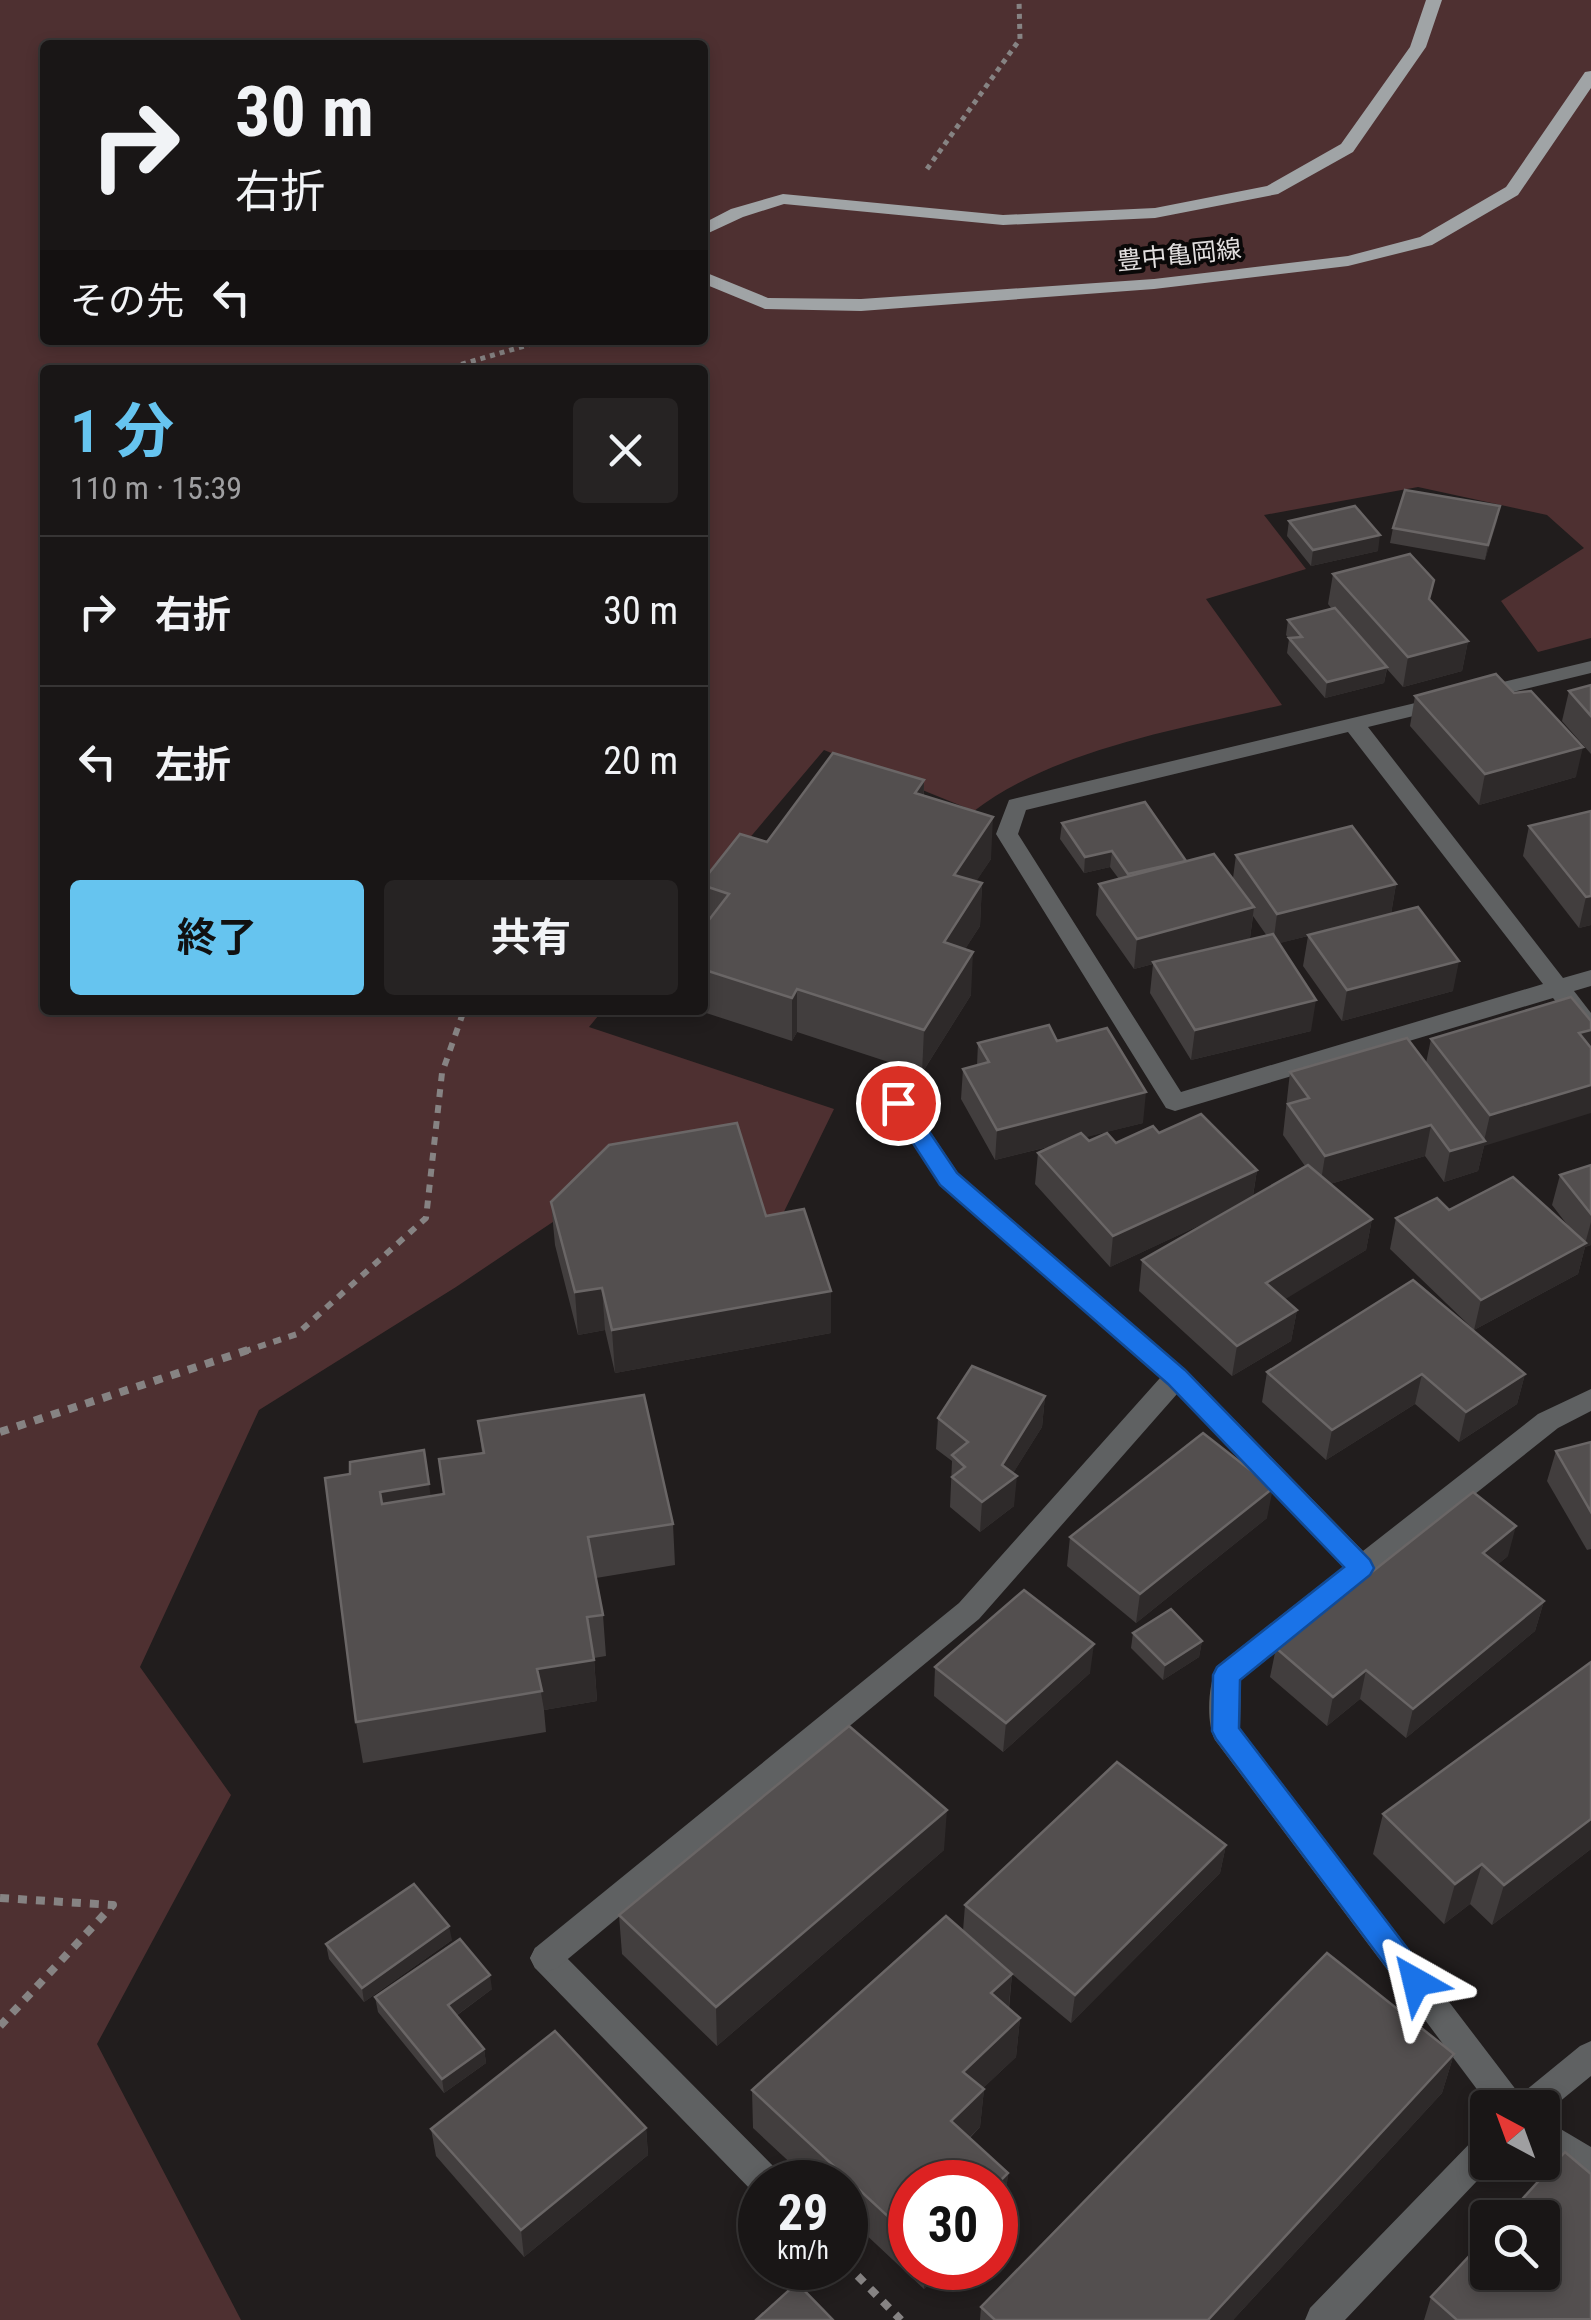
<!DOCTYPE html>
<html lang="ja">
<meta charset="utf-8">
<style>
body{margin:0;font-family:"Roboto Condensed","Noto Sans JP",sans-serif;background:#262323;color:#f1f3f6;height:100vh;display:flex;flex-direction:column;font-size:38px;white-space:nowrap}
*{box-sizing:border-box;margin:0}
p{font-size:32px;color:#9f9fa1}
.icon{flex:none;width:55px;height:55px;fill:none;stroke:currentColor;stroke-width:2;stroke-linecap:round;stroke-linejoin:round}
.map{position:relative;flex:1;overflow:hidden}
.side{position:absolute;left:40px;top:365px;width:668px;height:650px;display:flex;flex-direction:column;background:#191616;border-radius:10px;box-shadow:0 5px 15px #0003,0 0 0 2px #373535}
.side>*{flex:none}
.guide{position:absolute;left:40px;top:40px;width:668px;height:305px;border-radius:10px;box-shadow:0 5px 15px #0003,0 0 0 2px #373535;background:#191616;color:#f1f3f6;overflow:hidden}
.needle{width:65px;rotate:319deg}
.buttons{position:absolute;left:1470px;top:2090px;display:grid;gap:20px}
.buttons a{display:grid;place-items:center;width:90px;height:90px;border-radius:10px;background:#191616;box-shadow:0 5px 15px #0003,0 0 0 2px #373535;font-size:50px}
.speed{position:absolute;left:738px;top:2160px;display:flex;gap:20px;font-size:50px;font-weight:700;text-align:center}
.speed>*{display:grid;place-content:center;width:130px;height:130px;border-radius:50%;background:#191616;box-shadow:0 5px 15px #0003,0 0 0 2px #373535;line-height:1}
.speed small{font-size:25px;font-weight:400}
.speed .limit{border:15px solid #d22;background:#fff;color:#111}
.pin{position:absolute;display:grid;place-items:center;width:85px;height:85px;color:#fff;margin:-42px;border:5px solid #fff;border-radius:50%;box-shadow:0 2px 10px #0007}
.me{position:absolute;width:110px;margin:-55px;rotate:323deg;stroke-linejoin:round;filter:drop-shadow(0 0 8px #0008)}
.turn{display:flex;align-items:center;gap:35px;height:210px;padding:0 30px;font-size:45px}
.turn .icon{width:130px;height:130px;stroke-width:2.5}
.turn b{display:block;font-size:70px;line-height:85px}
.then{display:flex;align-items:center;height:95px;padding:0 30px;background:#0003;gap:20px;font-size:38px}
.round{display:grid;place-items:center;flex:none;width:105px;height:105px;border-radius:10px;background:#262323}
.headline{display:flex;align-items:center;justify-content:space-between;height:170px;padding:0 30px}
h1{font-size:60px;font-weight:700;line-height:75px;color:#66c4ef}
.action{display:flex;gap:20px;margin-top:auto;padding:20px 30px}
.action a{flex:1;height:115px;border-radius:10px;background:#66c4ef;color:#111;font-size:40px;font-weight:700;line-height:115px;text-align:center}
.action a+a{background:#262323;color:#f1f3f6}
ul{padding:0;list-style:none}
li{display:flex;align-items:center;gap:30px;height:150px;padding:0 30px;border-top:2px solid #373535}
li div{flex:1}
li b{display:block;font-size:38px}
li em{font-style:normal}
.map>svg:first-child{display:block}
</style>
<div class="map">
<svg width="1591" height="2320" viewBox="0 0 1591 2320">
<rect width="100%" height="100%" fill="#211d1d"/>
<path fill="#4e3031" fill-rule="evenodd" d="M0 0H1591V638L1538 652 1501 601 1584 548 1547 515 1418 487 1264 515 1306 569 1206 599 1282 705C1184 728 1055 749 974 811L824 750 703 893 702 370H45V1010H603L589 1027 834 1109 777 1226 614 1181 456 1287 259 1410 140 1667 231 1795 97 2044 241 2320H0ZM45 45H702V340H45Z"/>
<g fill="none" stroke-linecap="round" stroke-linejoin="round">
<g stroke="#868383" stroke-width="5" stroke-dasharray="5 5" stroke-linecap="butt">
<polyline points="927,169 1020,39 1019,0"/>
<polyline points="442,370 545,340"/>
</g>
<polyline stroke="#868383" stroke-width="6" stroke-dasharray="8 8" stroke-linecap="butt" points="243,1352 297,1334 426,1218 442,1073 464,1010"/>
<g stroke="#868383" stroke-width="8" stroke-dasharray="9 9" stroke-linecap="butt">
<polyline points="0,1432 251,1349"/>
<polyline points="0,1898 113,1905 0,2026"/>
<polyline points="845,2263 901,2320"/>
</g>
<polygon fill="#5f6162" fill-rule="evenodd" points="546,1944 557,1948 778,2171 782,2182 760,2182 760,2195 754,2193 535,1968 530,1958 535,1948"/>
<g fill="#5f6162" fill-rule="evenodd">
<path d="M1591 661V673L1368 727 1563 978 1591 970V986L1574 991 1591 1013V1038L1583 1036 1553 998 1175 1111 1166 1108 996 834 1009 800ZM1348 732 1543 984 1181 1092 1018 834 1026 810Z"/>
<path d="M898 1094 907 1097 958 1173 1186 1370 1363 1551 1538 1414 1591 1389V1411L1558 1428 1241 1680 1240 1728 1520 2095 1580 2046 1591 2041V2076L1542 2116V2108H1491L1215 1740C1206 1723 1208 1684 1217 1666L1343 1567 1177 1394 979 1619 557 1968 546 1972 535 1968 530 1958 535 1948 959 1603 1160 1378 940 1185 886 1103Z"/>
<polygon points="1542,2118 1591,2147 1591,2180 1542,2152"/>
<polygon points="1488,2132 1488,2162 1495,2162 1345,2320 1305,2320 1310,2308 1477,2136"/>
</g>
<g fill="#a0a4a6" fill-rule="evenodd">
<polygon points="1426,0 1442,0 1426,47 1353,152 1278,194 1155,218 1003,225 784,204 743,217 702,236 702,224 731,209 783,194 1003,215 1155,208 1267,186 1341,144 1410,47"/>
<polygon points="1591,71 1591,88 1518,195 1432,245 1348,266 1154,289 861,311 765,309 702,283 702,271 768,298 861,299 1154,279 1348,256 1420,237 1506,187 1585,72"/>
</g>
</g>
<g fill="#423e3e" fill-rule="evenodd">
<polygon points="1500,506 1485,560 1390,543 1393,528"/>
<polygon points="1289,521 1378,551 1311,566 1287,536"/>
<polygon points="1333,574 1431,601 1468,641 1462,671 1403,687 1387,669 1384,683 1325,698 1287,653 1289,639 1286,635 1288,620 1332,609 1328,604"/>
<polygon points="1591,685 1591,754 1562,721 1569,691"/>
<polygon points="1514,693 1576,777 1479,805 1410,726 1415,696"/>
<polygon points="924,780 924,796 991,859 976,881 982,883 980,926 965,949 971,995 922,1073 797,1032 792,1041 697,1010 702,1010 702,882 767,842"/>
<polygon points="1591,811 1591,925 1579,928 1523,856 1529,826"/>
<path d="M1062 823 1186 861 1233 878 1236 855 1396 884 1391 914 1453 991 1342 1021 1303 966 1308 936 1279 943 1311 1031 1191 1060 1150 993 1153 964 1134 969 1096 915 1099 884 1119 879 1110 867 1084 873 1060 839ZM1253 916 1267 936 1209 949 1250 938Z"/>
<polygon points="1571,997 1484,1146 1478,1171 1444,1182 1425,1156 1330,1184 1372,1219 1366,1250 1284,1299 1297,1310 1291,1341 1232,1376 1139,1291 1142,1260 1215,1218 1110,1267 1035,1184 1038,1153 1056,1145 995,1160 961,1099 963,1069 977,1065 978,1043 1057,1041 1143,1123 1085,1137 1089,1141 1116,1143 1159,1133 1257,1170 1253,1196 1305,1166 1283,1135 1290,1072 1426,1063 1431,1039"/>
<polygon points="1591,1165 1591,1245 1585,1247 1578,1274 1474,1330 1390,1249 1396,1218 1449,1210 1572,1231 1552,1205 1560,1175"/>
<polygon points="551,1202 766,1216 831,1333 615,1373 605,1330 578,1335 555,1245"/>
<polygon points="1267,1372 1525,1374 1517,1404 1459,1442 1415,1404 1326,1460 1262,1402"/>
<polygon points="1045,1396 1042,1427 1013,1473 1014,1506 980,1532 950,1507 952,1461 936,1449 938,1418"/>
<polygon points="478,1421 673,1524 675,1565 596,1578 603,1615 606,1656 594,1658 597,1701 544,1710 546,1732 363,1763 356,1722 350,1474 431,1496 443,1494 482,1453"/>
<polygon points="1591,1442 1591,1549 1587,1550 1547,1481 1556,1451"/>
<polygon points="1267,1518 1136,1623 1067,1566 1070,1537"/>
<polygon points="1508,1556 1498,1564 1544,1601 1535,1631 1406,1738 1360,1699 1327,1726 1270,1677 1276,1648"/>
<polygon points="1133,1633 1202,1641 1199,1657 1163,1680 1131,1648"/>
<polygon points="1591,1662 1591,1849 1492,1925 1470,1904 1444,1924 1373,1854 1383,1814"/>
<polygon points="935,1667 1090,1673 1003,1752 934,1696"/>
<polygon points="1117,1762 1226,1845 1220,1873 1071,2023 1007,1970 1012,1974 1009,2009 1020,2018 1016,2057 983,2088 984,2089 980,2127 970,2138 1008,2173 1004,2211 995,2220 995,2182 910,2182 910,2268 946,2268 924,2289 845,2215 845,2182 811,2182 753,2128 752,2090 946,1916 963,1931 965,1905"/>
<polygon points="944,1850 717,2046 622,1954 619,1915"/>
<polygon points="452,1940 364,2002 329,1959 326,1944"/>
<polygon points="492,1989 456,2016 484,2049 486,2063 444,2093 378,2012 375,1997"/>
<polygon points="1454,2054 1442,2093 1233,2320 980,2320 981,2307"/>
<polygon points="646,2128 648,2155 524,2257 436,2156 431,2129"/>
<polygon points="1431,2297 1591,2320 1424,2320"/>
</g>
<g fill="#2e2a2a">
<polygon points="1500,506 1497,522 1485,560 1488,545"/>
<polygon points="1380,535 1378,551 1311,566 1313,550"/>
<polygon points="1468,641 1462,671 1403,687 1408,657"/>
<polygon points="1387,667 1384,683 1325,698 1327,682"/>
<polygon points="1583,747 1576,777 1479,805 1485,774"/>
<polygon points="924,780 923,823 915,793"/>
<polygon points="993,817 991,859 952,918 954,875"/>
<polygon points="1112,851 1110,867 1084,873 1085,857"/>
<polygon points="982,883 980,926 942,985 944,942"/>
<polygon points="1396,884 1391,914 1273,945 1277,914"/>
<polygon points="1591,896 1591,925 1579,928 1586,897"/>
<polygon points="1254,907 1250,938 1134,969 1137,939"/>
<polygon points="973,952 971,995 922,1073 924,1030"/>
<polygon points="1459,961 1453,991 1342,1021 1347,990"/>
<polygon points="797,989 797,1032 792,1041 792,998"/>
<polygon points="1316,1000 1311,1031 1191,1060 1195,1030"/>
<polygon points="1591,1030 1591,1053 1579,1033"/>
<polygon points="1591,1085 1591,1113 1484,1146 1478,1171 1444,1182 1450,1151 1484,1141 1490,1115"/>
<polygon points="1146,1092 1143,1123 995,1160 997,1130"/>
<polygon points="1431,1125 1425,1156 1320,1187 1325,1156"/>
<polygon points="1257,1170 1252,1201 1110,1267 1113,1236"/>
<polygon points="1372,1219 1366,1250 1261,1314 1266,1283"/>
<polygon points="1591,1222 1591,1245 1585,1247 1578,1274 1474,1330 1481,1300 1585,1244"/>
<polygon points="602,1288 605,1330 578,1335 575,1292"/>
<polygon points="831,1291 831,1333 615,1373 612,1330"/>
<polygon points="1297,1310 1291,1341 1232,1376 1237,1346"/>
<polygon points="1422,1374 1415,1404 1326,1460 1332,1430"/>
<polygon points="1525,1374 1517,1404 1459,1442 1466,1412"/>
<polygon points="1045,1396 1042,1427 1007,1483 1017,1476 1014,1506 980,1532 982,1502 1002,1465"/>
<polygon points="429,1484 435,1526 388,1546 380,1492"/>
<polygon points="1273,1488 1267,1518 1136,1623 1140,1594"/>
<polygon points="1516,1526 1508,1556 1475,1583 1483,1553"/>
<polygon points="1544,1601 1535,1631 1406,1738 1413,1709"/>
<polygon points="1202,1641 1199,1657 1163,1680 1165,1665"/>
<polygon points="1094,1644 1090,1673 1003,1752 1006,1723"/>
<polygon points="594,1660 597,1701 544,1710 537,1669"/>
<polygon points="1366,1670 1360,1699 1327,1726 1333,1697"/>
<polygon points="947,1810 944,1850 717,2046 716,2007"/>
<polygon points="1591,1819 1591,1849 1492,1925 1504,1885"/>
<polygon points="1226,1845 1220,1873 1071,2023 1075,1995"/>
<polygon points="1482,1864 1470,1904 1444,1924 1455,1884"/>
<polygon points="449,1926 452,1940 364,2002 362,1988"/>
<polygon points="1012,1974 1008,2013 991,1993"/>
<polygon points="490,1975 492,1989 450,2020 448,2005"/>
<polygon points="1020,2018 1016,2057 960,2110 963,2072"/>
<polygon points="484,2049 486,2063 444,2093 442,2079"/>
<polygon points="1454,2054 1442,2093 1233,2320 1208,2320"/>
<polygon points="984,2089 980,2127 948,2158 951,2121"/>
<polygon points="646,2128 648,2155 524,2257 521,2230"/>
<polygon points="1008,2173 1004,2211 995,2220 995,2186"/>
<polygon points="925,2268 946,2268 924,2289"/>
</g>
<g fill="#534f4f" stroke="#6a6666" stroke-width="2.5">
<polygon points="1405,490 1500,506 1488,545 1393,528"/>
<polygon points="1355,506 1380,535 1313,550 1289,521"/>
<polygon points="1410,554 1434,580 1429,599 1468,641 1408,657 1333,574"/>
<polygon points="1335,608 1387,667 1327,682 1289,638 1302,637 1288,620"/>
<polygon points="1496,674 1514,693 1531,691 1583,747 1485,774 1415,696"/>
<polygon points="1591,685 1591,716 1569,691"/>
<polygon points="833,753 924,780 915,793 993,817 954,875 982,883 944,942 973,952 924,1030 797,989 792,998 702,969 702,929 729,894 702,885 702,882 740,834 767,842"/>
<polygon points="1145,802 1186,861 1128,874 1112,851 1085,857 1062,823"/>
<polygon points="1591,811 1591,896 1586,897 1529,826"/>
<polygon points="1352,826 1396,884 1277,914 1236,855"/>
<polygon points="1214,854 1254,907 1137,939 1099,884"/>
<polygon points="1418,907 1459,961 1347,990 1308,935"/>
<polygon points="1273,934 1316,1000 1195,1030 1153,962"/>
<polygon points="1571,997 1591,1021 1591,1030 1579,1033 1591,1048 1591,1085 1490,1115 1431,1039"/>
<polygon points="1049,1025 1057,1041 1107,1028 1146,1092 997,1130 963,1069 989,1062 978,1043"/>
<polygon points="1407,1038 1485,1141 1450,1151 1431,1125 1325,1156 1288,1104 1309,1098 1290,1072"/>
<polygon points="1201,1114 1257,1170 1113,1236 1038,1153 1081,1133 1089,1141 1107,1133 1116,1143 1153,1126 1159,1133"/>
<polygon points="737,1123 766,1216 804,1209 831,1291 612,1330 602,1288 575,1292 551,1202 609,1145"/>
<polygon points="1308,1165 1372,1219 1266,1283 1297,1310 1237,1346 1142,1260"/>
<polygon points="1591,1165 1591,1214 1560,1175"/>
<polygon points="1513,1177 1586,1243 1481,1300 1396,1218 1437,1198 1449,1210"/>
<polygon points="1413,1280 1525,1374 1466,1412 1422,1374 1332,1430 1267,1372"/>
<polygon points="972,1366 1045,1396 1002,1465 1017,1476 982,1502 952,1477 965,1467 952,1455 968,1442 938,1418"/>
<polygon points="644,1395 673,1524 588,1537 603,1615 587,1617 594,1660 537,1669 542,1691 356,1722 325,1478 350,1474 350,1462 424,1450 429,1484 380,1492 382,1504 444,1494 439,1459 484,1453 478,1421"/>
<polygon points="1203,1433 1273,1488 1140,1594 1070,1537"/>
<polygon points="1591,1442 1591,1512 1556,1451"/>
<polygon points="1473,1492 1516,1526 1483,1553 1544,1601 1413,1709 1366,1670 1333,1697 1276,1648"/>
<polygon points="1024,1590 1094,1644 1006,1723 935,1667"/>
<polygon points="1171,1609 1202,1641 1165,1665 1133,1633"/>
<polygon points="1591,1662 1591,1819 1504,1885 1482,1864 1455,1884 1383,1814"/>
<polygon points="849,1726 947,1810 716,2007 619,1915"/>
<polygon points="1117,1762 1226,1845 1075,1995 965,1905"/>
<polygon points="414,1884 449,1926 362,1988 326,1944"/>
<polygon points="946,1916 1012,1974 991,1993 1020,2018 963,2072 984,2089 951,2121 1008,2173 995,2186 995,2182 910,2182 910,2237 752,2090"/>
<polygon points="460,1939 490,1975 448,2005 484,2049 442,2079 375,1997"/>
<polygon points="1327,1953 1454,2054 1208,2320 995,2320 981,2307"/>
<polygon points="555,2031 646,2128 521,2230 431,2129"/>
<polygon points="1565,2152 1591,2174 1591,2319 1457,2320 1431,2297 1488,2236 1488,2272 1542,2272 1542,2218 1505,2218"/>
<polygon points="797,2283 833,2320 756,2320"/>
</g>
<polygon fill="#1a73e8" stroke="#114b97" stroke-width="2.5" points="898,1095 906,1097 957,1173 1185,1370 1370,1560 1374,1568 1370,1575 1240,1680 1239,1728 1426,1973 1430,1982 1426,1991 1416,1995 1405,1991 1216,1739 1212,1731 1213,1675 1217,1667 1344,1567 1168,1384 940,1185 887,1103"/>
<g text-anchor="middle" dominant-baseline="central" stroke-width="8" stroke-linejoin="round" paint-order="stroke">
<g font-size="25" fill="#e2dfdf" stroke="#0a0808">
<text transform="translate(1179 255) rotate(-6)">豊中亀岡線</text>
</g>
</g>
</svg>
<div class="buttons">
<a><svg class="needle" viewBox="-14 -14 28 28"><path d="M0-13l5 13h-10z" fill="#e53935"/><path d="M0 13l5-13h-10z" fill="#9f9fa1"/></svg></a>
<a><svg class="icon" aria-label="search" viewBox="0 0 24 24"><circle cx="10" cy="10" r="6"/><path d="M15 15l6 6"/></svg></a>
</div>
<div class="speed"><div>29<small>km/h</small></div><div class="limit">30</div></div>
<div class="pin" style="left:898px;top:1103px;background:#d93025"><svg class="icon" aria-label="arrive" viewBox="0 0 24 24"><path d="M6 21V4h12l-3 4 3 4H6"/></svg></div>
<svg class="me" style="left:1416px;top:1982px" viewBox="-20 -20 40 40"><path d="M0-17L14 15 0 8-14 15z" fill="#1a73e8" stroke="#fff" stroke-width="4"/></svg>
<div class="guide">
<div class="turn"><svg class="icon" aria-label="right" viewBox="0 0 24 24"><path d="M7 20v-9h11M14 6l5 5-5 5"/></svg><div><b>30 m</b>右折</div></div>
<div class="then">その先<svg class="icon" aria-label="left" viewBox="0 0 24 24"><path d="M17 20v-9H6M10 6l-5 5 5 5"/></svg></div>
</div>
<section class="side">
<div class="headline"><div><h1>1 分</h1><p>110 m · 15:39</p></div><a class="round"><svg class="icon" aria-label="close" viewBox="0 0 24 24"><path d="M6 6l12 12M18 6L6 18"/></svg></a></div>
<ul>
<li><svg class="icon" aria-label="right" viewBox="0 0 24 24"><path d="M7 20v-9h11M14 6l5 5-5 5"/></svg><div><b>右折</b></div><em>30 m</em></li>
<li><svg class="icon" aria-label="left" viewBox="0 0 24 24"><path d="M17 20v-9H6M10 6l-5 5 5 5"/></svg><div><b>左折</b></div><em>20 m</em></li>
</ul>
<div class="action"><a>終了</a><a>共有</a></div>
</section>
</div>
